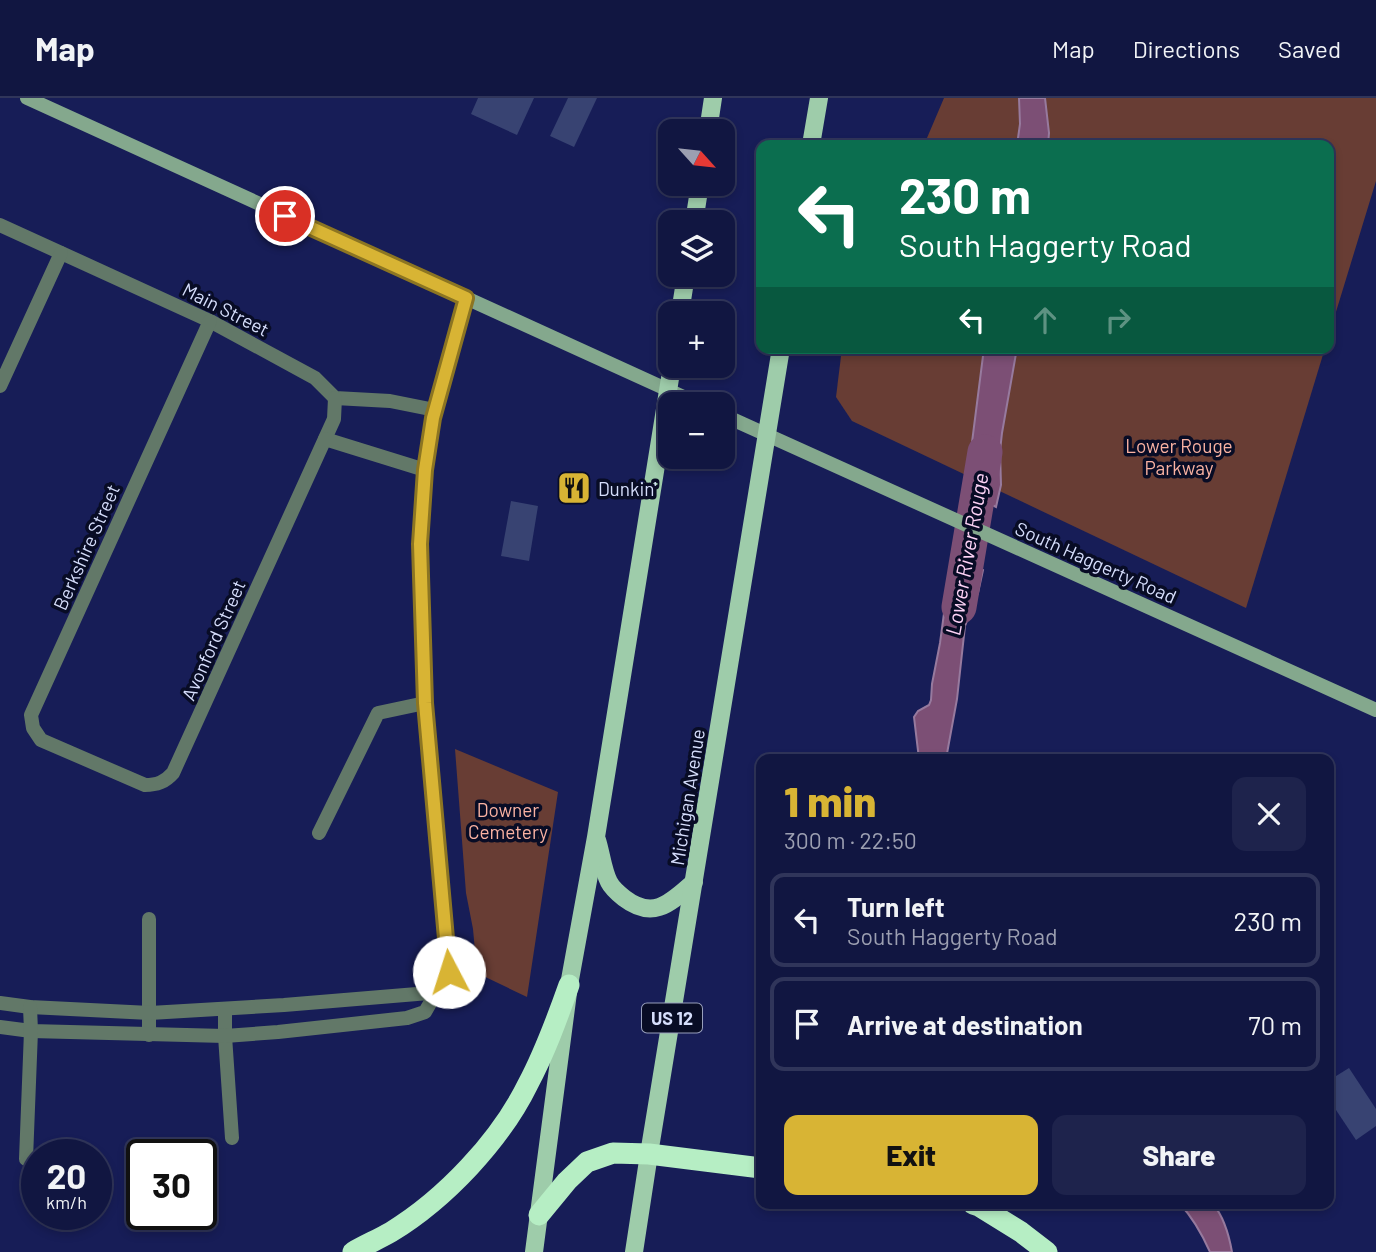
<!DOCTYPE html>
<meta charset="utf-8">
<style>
body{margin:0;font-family:Barlow,sans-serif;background:#1e234c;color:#f1f3f6;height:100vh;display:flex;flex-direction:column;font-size:26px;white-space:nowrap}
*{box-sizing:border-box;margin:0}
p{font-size:23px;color:#9c9fb1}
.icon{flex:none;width:38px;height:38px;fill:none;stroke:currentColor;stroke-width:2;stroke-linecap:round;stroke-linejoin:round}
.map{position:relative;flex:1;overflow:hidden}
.drawer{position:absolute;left:756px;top:656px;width:578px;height:455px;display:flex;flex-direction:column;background:#111641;border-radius:14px;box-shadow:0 4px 10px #0003,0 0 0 2px #30355a}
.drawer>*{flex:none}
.hud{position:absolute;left:756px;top:42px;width:578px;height:214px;border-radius:14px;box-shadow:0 4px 10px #0003,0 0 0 2px #30355a;background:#0b6e4f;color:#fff;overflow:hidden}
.needle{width:46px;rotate:117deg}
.fabs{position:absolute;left:658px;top:21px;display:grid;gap:14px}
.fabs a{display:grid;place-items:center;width:77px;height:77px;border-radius:14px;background:#111641;box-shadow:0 4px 10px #0003,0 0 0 2px #30355a;font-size:35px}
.speed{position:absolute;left:21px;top:1041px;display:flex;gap:14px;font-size:35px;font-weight:700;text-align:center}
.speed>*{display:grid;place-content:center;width:91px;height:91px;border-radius:50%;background:#111641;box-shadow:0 4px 10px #0003,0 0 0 2px #30355a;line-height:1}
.speed small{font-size:18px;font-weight:400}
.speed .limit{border:4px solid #111;border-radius:10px;background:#fff;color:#111}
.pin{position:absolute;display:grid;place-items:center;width:60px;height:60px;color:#fff;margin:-30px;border:4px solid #fff;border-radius:50%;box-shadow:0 2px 7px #0007}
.me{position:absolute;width:77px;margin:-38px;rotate:355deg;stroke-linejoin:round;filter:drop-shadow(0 0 5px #0008)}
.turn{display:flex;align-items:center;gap:24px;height:147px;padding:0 28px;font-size:32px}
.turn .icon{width:91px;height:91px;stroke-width:2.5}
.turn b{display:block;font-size:49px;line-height:60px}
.lanes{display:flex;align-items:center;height:66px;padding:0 28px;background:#0003;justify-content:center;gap:35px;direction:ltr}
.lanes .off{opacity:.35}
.round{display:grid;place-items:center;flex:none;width:74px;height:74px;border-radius:14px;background:#1e234c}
.head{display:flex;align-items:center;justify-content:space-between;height:119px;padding:0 28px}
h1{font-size:42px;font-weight:800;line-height:52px;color:#d8b434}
.primary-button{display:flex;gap:14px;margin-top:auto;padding:14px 28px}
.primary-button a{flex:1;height:80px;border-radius:14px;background:#d8b434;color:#111;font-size:28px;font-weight:800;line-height:80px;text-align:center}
.primary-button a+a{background:#1e234c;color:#f1f3f6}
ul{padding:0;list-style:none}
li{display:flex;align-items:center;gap:21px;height:94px;margin:0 14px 10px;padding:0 14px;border:4px solid #30355a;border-radius:14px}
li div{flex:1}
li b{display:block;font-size:26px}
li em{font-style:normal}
header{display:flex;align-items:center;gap:42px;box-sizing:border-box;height:98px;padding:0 35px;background:#111641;border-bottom:2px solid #30355a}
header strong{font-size:33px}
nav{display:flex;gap:38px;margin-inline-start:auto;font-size:24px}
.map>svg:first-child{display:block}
</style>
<header>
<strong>Map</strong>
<nav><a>Map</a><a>Directions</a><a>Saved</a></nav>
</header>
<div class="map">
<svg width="1376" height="1154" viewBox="0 0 1376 1154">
<rect width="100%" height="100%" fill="#171d57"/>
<g fill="#683d34">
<polygon points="944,0 1376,0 1376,83 1328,240 1328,47 924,47"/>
<polygon points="842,250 1325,250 1246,510 852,323 836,299"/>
<polygon points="455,651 558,694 527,899 477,875 473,831 466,795"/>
</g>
<g fill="#7c4f75" stroke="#977a9e" stroke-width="2">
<polygon points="1019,0 1045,0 1049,35 1048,47 1017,47 1020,26"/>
<polygon points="984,250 1017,250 1002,335 1000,353 1001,387 996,409 963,392 970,360"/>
<polygon points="952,456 983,472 978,495 965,528 957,601 946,661 919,661 914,619 918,613 929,607 931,602 932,586 940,545"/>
<path d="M1180 1106H1213C1224 1119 1229 1137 1232 1154H1210C1202 1136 1194 1121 1180 1106Z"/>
</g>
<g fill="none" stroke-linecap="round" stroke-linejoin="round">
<polyline stroke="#7c4f75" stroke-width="35" points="959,509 985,354"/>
</g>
<g fill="#384372">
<polygon points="478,0 534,0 517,37 471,16"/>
<polygon points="568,0 597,0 574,49 550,38"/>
<polygon points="511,403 538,408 529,463 501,458"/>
<polygon points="1349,970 1376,1011 1376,1028 1356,1042 1328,1000 1328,983"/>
</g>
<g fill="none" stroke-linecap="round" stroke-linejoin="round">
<g stroke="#627868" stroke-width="14">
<polyline points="0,127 210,223 315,280 335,300 390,303 435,312"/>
<path d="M210 223 31 617 33 630 41 642 145 687C157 687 165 684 173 675L334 321 335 300"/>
<polyline points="0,288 61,155"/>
<polyline points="325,341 425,372"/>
<polyline points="319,735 378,615 425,605"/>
<polyline points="149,821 149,937"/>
<polyline points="0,905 30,909 150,915 284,907 429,895 440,889"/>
<polyline points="225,911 225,938 232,1040"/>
<polyline points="0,929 31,933 225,938 278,934 407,920 425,914 448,874 425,605 420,446 425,372 433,320 466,200"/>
<polyline points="26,1061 31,933 30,909"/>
</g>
<g stroke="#84a88d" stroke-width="14">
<polyline points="27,0 699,306"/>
<polyline points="723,317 1376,612"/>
</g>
<g stroke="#9eccaa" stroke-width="18">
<polyline points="708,33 713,0"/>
<polyline points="811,47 819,0"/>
<polyline points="694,124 700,86"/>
<polyline points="680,215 686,177"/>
<path d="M597 742C601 754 603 773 609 784 612 790 619 796 624 800 654 823 671 804 694 784"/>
<polyline points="534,1154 569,887 596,739 672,268"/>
<polyline points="634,1154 649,1056 781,250"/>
</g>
<g stroke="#b6eec4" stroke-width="21">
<polyline points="973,1106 979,1108 1021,1134 1047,1154"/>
<polyline points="539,1117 567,1083 587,1064 613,1055 649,1056 761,1070"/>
<path d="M353 1154C365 1147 379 1141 391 1134 445 1101 500 1043 528 986 545 954 557 921 569 887"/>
</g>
</g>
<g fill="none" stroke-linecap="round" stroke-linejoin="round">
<defs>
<polyline id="route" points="285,118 466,200 433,320 425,372 420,446 425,605 449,874"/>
</defs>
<use href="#route" stroke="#8c7522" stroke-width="18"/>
<use href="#route" stroke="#d8b434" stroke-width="12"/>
</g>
<defs>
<symbol id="restaurant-square" viewBox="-11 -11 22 22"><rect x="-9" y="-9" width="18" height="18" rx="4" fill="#d8b434" stroke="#080c25"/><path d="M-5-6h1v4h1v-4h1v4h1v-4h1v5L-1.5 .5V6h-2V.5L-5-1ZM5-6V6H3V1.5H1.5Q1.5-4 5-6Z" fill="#111"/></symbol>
</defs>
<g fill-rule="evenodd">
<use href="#restaurant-square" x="555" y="371" width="38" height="38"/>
</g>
<g text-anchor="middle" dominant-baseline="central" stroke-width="7" stroke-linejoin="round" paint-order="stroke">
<rect fill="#080c25" stroke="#989fbc" stroke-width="2" x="642" y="905.5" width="60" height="29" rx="5"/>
<g font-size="18" font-weight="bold" fill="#d6defc">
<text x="672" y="920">US 12</text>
</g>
<g font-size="19" fill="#d6defc" stroke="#080c25">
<text transform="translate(226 211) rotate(27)">Main Street</text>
<text transform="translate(86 449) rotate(-66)">Berkshire Street</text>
<text transform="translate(1096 464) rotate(24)">South Haggerty Road</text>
<text transform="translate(213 542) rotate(-66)">Avonford Street</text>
<text transform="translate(687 699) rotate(-81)">Michigan Avenue</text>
</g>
<g font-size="19" fill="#fab2a2" stroke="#080c25">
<text x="1179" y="347">Lower Rouge<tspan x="1179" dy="22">Parkway</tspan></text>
<text x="508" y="711">Downer<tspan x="508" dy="22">Cemetery</tspan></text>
</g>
<g font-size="19" fill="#d6defc" stroke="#080c25" text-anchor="start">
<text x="598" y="390">Dunkin'</text>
</g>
<g font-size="21" font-style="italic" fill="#fed3f6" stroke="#080c25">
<text transform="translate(966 456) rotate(-80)">Lower River Rouge</text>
</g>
</g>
</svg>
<div class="fabs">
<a><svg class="needle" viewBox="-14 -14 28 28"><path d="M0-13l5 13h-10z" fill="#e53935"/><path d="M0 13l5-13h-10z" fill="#9c9fb1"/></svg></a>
<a><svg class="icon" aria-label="layers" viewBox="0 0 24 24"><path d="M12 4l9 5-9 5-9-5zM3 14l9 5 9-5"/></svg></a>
<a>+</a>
<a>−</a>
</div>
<div class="speed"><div>20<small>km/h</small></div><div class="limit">30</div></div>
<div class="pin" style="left:285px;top:118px;background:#d93025"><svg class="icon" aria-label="arrive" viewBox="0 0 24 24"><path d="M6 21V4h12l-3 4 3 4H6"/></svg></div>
<svg class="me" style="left:449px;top:874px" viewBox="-20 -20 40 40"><circle r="19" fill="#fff"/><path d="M0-13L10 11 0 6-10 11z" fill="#d8b434"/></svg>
<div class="hud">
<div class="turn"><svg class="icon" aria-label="left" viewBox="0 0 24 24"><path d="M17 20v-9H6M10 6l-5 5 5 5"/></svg><div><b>230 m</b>South Haggerty Road</div></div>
<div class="lanes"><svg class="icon" aria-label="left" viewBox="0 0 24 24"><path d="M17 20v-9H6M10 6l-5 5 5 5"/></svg><svg class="icon off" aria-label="ahead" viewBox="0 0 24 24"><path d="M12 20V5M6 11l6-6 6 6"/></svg><svg class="icon off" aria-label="right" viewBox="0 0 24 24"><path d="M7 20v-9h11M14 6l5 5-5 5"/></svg></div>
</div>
<section class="drawer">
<div class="head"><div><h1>1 min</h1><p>300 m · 22:50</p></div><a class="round"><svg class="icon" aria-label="close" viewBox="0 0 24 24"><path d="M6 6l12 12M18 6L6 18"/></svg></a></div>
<ul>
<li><svg class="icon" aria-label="left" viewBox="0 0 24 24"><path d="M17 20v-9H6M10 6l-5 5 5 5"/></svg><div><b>Turn left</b><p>South Haggerty Road</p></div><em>230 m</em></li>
<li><svg class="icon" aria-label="arrive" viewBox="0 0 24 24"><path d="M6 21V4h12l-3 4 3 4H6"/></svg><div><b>Arrive at destination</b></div><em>70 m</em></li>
</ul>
<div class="primary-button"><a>Exit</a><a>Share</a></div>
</section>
</div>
